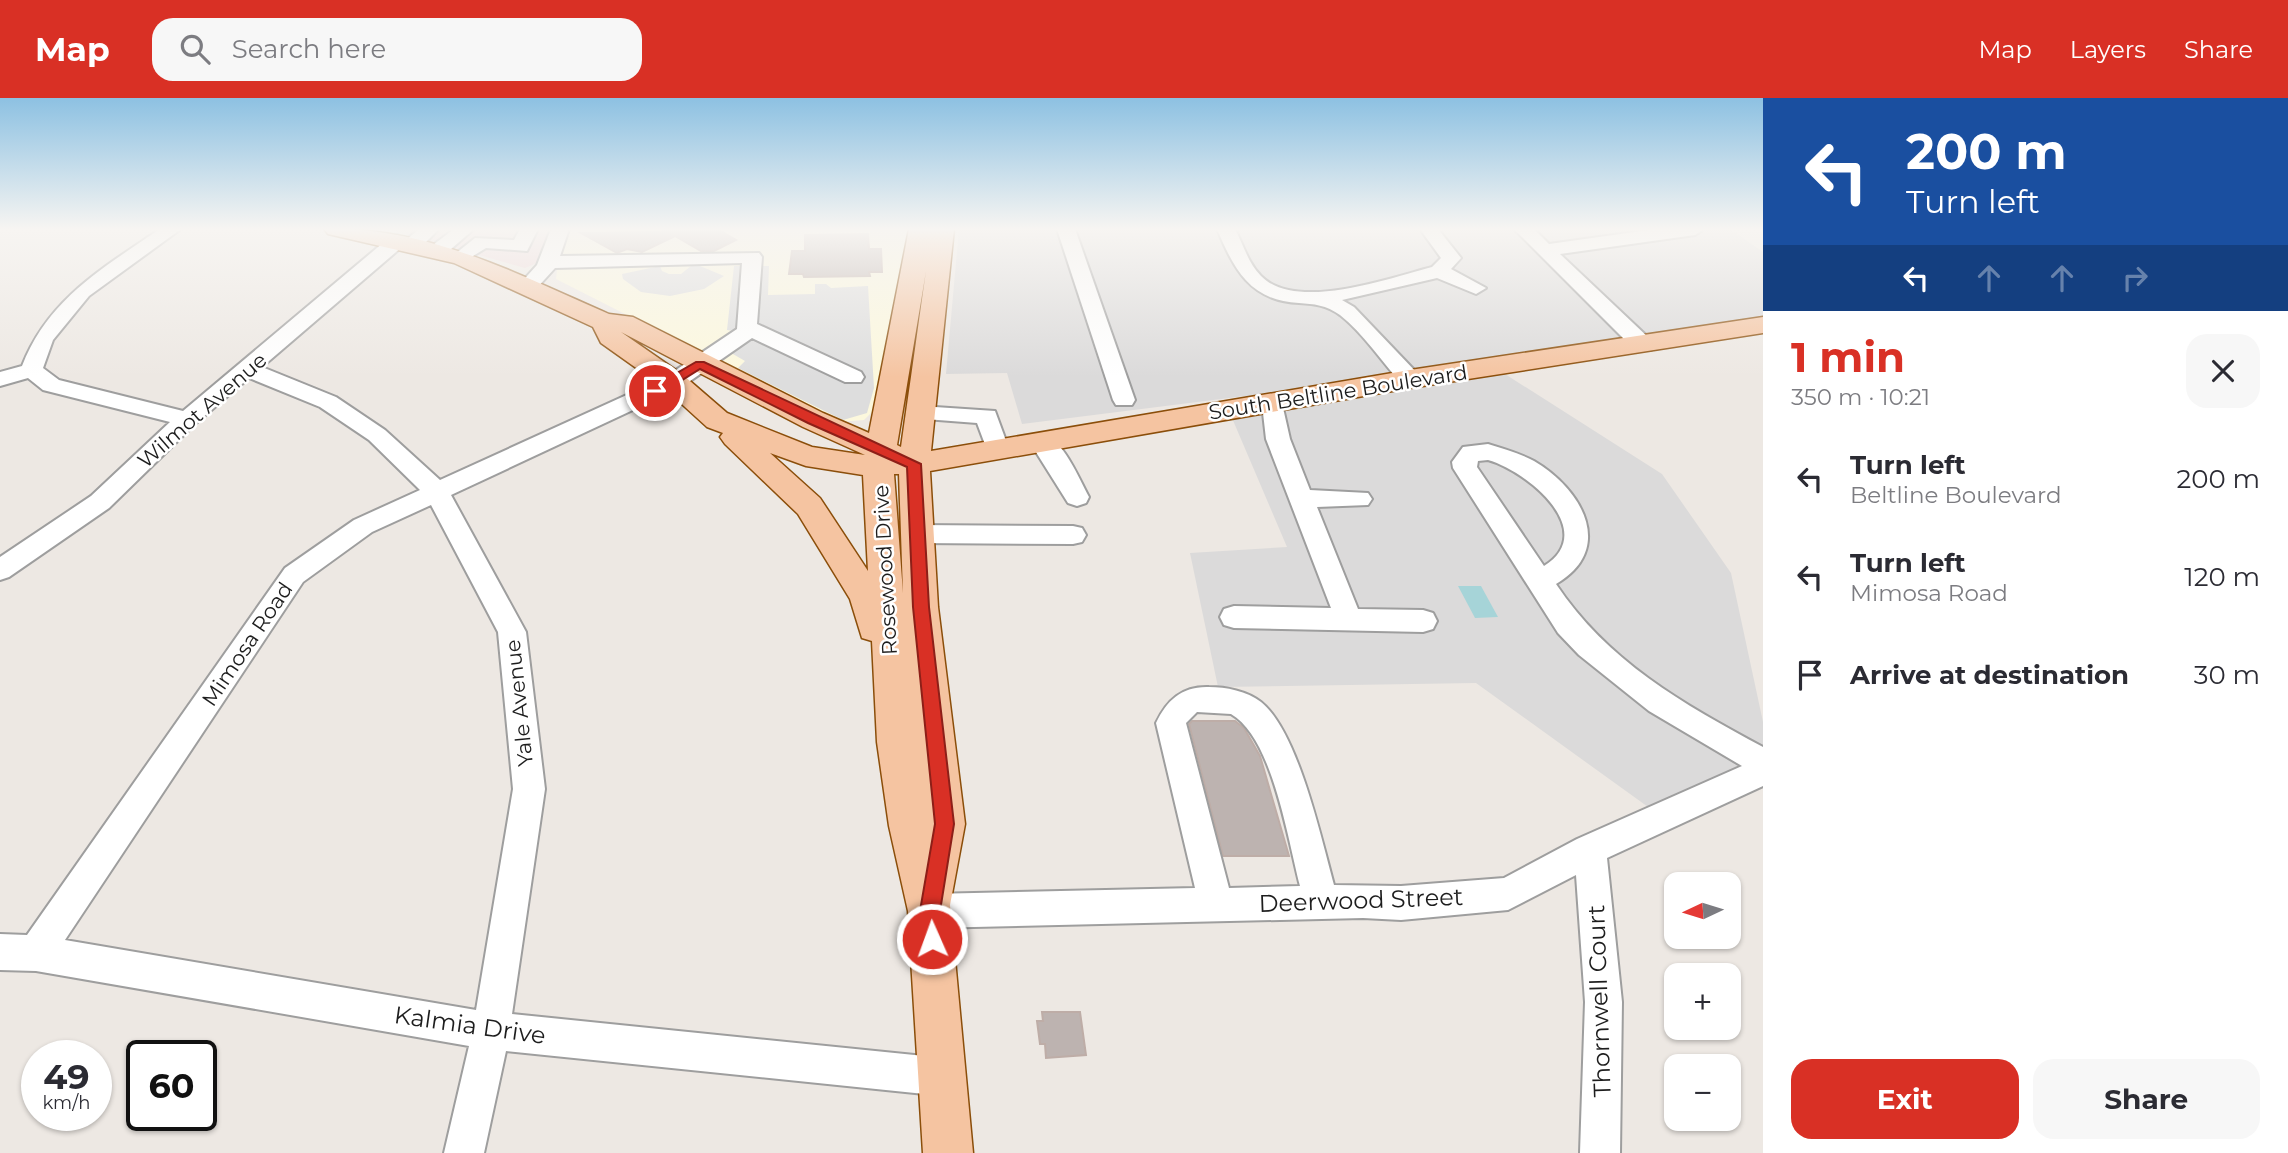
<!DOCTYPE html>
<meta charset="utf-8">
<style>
body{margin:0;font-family:Montserrat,sans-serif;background:#f7f7f7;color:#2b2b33;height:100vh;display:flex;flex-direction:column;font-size:26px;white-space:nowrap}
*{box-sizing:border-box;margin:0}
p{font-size:23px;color:#7c7c81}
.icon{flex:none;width:38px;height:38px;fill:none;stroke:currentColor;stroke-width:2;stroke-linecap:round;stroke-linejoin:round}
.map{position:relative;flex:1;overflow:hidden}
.side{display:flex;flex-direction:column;background:#fff;width:525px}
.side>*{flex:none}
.banner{background:#1a4fa0;color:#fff;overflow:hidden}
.needle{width:46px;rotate:266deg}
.buttons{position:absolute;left:1664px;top:774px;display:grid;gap:14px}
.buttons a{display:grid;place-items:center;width:77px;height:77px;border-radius:14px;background:#fff;box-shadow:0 2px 5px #0004;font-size:35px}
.speed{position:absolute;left:21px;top:942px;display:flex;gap:14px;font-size:35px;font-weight:700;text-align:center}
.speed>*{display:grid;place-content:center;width:91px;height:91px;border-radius:50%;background:#fff;box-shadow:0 2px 5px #0004;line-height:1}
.speed small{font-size:18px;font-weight:400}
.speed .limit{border:4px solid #111;border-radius:10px;background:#fff;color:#111}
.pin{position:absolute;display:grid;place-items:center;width:60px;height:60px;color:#fff;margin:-30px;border:4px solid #fff;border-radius:50%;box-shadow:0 2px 7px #0007}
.me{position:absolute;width:77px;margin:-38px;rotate:358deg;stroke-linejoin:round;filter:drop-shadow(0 0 5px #0008)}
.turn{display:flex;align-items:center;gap:24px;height:147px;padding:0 28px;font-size:32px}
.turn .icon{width:91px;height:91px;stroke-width:2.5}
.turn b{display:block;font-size:49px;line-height:60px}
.lanes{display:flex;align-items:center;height:66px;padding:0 28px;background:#0003;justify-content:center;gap:35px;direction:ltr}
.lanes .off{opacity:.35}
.round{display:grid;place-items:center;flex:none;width:74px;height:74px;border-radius:21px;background:#f7f7f7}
.overview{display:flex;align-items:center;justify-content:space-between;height:119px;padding:0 28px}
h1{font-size:42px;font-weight:700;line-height:52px;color:#d93025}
.action{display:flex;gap:14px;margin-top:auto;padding:14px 28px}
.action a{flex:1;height:80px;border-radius:21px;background:#d93025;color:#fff;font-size:28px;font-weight:700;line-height:80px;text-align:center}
.action a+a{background:#f7f7f7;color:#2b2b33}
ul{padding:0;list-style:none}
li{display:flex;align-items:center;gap:21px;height:98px;padding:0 28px}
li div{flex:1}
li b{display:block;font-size:26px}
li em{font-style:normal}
header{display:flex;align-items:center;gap:42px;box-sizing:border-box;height:98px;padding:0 35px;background:#d93025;color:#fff}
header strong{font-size:33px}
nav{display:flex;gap:38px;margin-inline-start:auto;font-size:24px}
.search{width:490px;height:63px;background:#f7f7f7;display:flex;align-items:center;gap:18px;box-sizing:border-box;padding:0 24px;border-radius:21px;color:#7c7c81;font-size:26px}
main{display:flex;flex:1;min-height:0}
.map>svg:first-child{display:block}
</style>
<header>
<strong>Map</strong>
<div class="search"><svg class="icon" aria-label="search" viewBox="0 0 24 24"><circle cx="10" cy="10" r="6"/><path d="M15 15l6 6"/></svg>Search here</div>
<nav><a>Map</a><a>Layers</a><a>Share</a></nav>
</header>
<main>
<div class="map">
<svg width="1763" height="1055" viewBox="0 0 1763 1055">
<rect width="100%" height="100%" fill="#ede8e3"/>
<polygon fill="#dbdada" points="959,131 1730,131 1763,154 1763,227 1494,269 1662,376 1731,475 1763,624 1763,673 1662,719 1476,585 1218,589 1190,455 1287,449 1229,313 1250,310 1245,298 1022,326 1007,275 946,276"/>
<polygon fill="#edd3d6" points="387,131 551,131 539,164 525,170"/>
<polygon fill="#fcf8dd" points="567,131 909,131 873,313 864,322 838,324 556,181 559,154"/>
<g fill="#ddd">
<polygon points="660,168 662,173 669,176 681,176 691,168 700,168 724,178 704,191 670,198 641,194 623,181 622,176"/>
<polygon points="734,168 769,168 768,197 815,196 815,186 826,186 831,190 868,188 874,290 867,315 843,322 738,270 745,263 714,245 733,233 727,232"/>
</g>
<polygon fill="#a6d4d8" points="1458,488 1481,488 1498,519 1475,520"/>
<g fill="#bdb3b0" stroke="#beada7" stroke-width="2">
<polygon points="662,131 717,131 736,142 714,153 701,153 675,138 642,154 627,151 617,155 581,135 667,134"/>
<polygon points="868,136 869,151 881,151 882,174 869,174 870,178 804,179 803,176 789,176 792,153 805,153 805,137"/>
<polygon points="1192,623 1235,623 1244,630 1260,658 1289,758 1223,758 1189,626"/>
<polygon points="1042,914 1080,914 1086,957 1046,960 1045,946 1040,946 1037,923 1043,923"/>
</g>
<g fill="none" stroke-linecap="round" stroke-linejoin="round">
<defs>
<g id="minor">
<path d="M160 131H181L89 198 53 242 43 270 59 282 183 313 390 139 397 137 406 142 419 131H439L419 151 412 153 403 148 262 269 336 299 385 332 440 382 664 280 737 231 742 165 555 170 535 192H521L518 188 537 167 551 131H569L560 158 759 155 762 159 757 226 861 274 864 279 861 284H845L752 240 680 290 451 397 526 534 545 691 512 916 944 960 958 965 963 979 958 993 944 998 506 953 484 1055H444L469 948 36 873 0 872V836L27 837 285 470 354 422 420 392 369 342 320 309 249 280 195 326 109 410 9 479 0 482V459L91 398 170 324 43 292 28 280 0 288V274L22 268C48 201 103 170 160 131ZM431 407 498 534 513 691 476 912 65 842 303 484 372 434Z"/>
<polygon points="454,131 474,131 443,158 429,158 426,154 429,150"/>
<polygon points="520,131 538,131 527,153 486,150 460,166 450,160 475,140 514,142"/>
<polygon points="1057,131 1075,131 1135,302 1132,307 1116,307 1113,302"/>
<path d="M1217 131H1235C1243 146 1248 165 1261 178 1296 214 1390 180 1432 169L1441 160 1420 131H1438L1461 160 1451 171 1486 190 1476 196 1437 180 1342 202 1354 209 1418 276 1421 281 1410 288 1402 286C1382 264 1363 235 1340 217 1326 207 1314 206 1299 205 1250 203 1234 171 1217 131Z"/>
<polygon points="1514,131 1534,131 1549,146 1656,131 1704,131 1695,137 1560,156 1651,242 1654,247 1651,252 1635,252"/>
<polygon points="1273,299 1281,301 1290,341 1310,392 1368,395 1372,401 1368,407 1317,409 1358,511 1423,512 1433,515 1437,523 1433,531 1423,534 1234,530 1224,527 1220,519 1224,511 1234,508 1331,510 1266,341 1262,306 1265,301"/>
<polygon points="920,308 995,313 1009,351 1005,357 989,357 977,325 912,320 909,315 912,310"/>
<path d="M1041 335C1064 342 1078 379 1089 399L1086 405 1077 408 1068 405 1029 343 1033 338Z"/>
<path d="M1488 346C1504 351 1519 355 1534 363 1582 391 1616 451 1556 486 1607 563 1683 606 1763 649V688L1607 760 1622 904 1620 1055H1580L1585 904 1576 777 1508 812 1401 822 1363 820 930 830 918 825 913 813 918 801 930 796 1195 790 1156 625C1167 602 1182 588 1209 589 1226 589 1247 593 1261 604 1298 634 1321 740 1334 787L1401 788 1504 780 1577 741 1742 668 1649 613 1579 557 1558 535 1453 370 1452 364 1463 349ZM1488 362C1527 373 1600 433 1544 468L1477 369 1478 363ZM1197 614 1231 616C1273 640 1288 743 1300 788L1229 790 1186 625Z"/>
<polygon points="917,427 1073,428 1082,430 1086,437 1082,444 1073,446 917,445 908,443 904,436 908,429"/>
</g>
<path id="major" d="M324 131C426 128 518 176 609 216L633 219 823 315 869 335 909 131H954L931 353 1410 272 1763 219V235L1410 290 930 373 938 509 965 726 950 807 973 1055H923L908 813 889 728 877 644 872 543 862 540 850 501 798 416 725 346 720 339 723 335 707 329 663 289 601 245 593 229 454 165 328 136ZM926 173 901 349 897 347ZM621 234 803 329 865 357 812 349 727 315 683 277ZM770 355 806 368 863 377 868 473 820 400ZM894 376H899L903 495Z"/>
</defs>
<use href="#minor" stroke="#9e9e9e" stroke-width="4"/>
<use href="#major" stroke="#8b4e0a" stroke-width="3"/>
<use href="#minor" fill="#fff" fill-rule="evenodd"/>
<use href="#major" fill="#f5c4a1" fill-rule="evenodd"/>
</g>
<linearGradient id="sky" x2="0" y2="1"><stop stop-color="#8dc1e2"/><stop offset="0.47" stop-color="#f7f5f2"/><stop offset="1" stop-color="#f7f5f2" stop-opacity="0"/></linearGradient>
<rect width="1763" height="279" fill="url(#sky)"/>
<polygon fill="#d93025" stroke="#8d1f18" stroke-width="2" points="696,264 704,264 921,366 929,509 954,726 940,813 942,841 940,848 932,851 925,848 920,813 935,726 913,509 907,369 808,325 700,271 660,296 651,296 651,290"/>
<g text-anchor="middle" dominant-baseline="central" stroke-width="5" stroke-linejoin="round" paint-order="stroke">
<g font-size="21" fill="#1d1d1d" stroke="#fff">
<text transform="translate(1338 294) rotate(-9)">South Beltline Boulevard</text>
<text transform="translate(202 312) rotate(-41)">Wilmot Avenue</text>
<text transform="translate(885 472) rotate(-93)">Rosewood Drive</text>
<text transform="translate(247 546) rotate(-56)">Mimosa Road</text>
<text transform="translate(519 605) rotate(-96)">Yale Avenue</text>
</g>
<g font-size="24" fill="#1d1d1d" stroke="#fff">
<text transform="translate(1361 802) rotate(-2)">Deerwood Street</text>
<text transform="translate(1599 903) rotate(-92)">Thornwell Court</text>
<text transform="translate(470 927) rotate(8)">Kalmia Drive</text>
</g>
</g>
</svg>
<div class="buttons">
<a><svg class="needle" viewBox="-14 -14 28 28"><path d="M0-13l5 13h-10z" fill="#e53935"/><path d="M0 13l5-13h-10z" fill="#7c7c81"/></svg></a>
<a>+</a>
<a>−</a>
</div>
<div class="speed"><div>49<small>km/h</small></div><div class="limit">60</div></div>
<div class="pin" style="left:655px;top:293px;background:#d93025"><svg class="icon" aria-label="arrive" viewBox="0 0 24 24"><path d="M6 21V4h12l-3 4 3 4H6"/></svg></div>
<svg class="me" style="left:932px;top:841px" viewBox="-20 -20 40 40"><circle r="17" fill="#d93025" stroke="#fff" stroke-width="3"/><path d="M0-11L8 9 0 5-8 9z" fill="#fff"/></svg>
</div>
<section class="side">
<div class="banner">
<div class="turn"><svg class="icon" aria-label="left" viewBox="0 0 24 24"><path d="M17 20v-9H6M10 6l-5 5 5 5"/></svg><div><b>200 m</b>Turn left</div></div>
<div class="lanes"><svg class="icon" aria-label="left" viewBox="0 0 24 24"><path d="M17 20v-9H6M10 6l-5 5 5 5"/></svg><svg class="icon off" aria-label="ahead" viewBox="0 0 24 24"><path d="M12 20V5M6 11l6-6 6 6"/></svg><svg class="icon off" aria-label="ahead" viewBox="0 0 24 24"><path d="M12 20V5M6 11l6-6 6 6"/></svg><svg class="icon off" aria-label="right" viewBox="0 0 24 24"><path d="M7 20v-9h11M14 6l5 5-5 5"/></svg></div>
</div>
<div class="overview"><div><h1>1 min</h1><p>350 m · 10:21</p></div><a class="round"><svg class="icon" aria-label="close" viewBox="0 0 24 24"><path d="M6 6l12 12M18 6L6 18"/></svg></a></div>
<ul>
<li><svg class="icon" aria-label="left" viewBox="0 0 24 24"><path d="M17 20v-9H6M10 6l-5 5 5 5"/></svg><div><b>Turn left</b><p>Beltline Boulevard</p></div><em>200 m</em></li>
<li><svg class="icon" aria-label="left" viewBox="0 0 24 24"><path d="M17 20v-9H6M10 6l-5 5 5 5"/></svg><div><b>Turn left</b><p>Mimosa Road</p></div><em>120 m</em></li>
<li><svg class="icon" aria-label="arrive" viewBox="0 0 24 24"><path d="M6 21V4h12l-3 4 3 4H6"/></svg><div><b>Arrive at destination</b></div><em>30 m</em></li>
</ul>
<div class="action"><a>Exit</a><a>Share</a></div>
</section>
</main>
